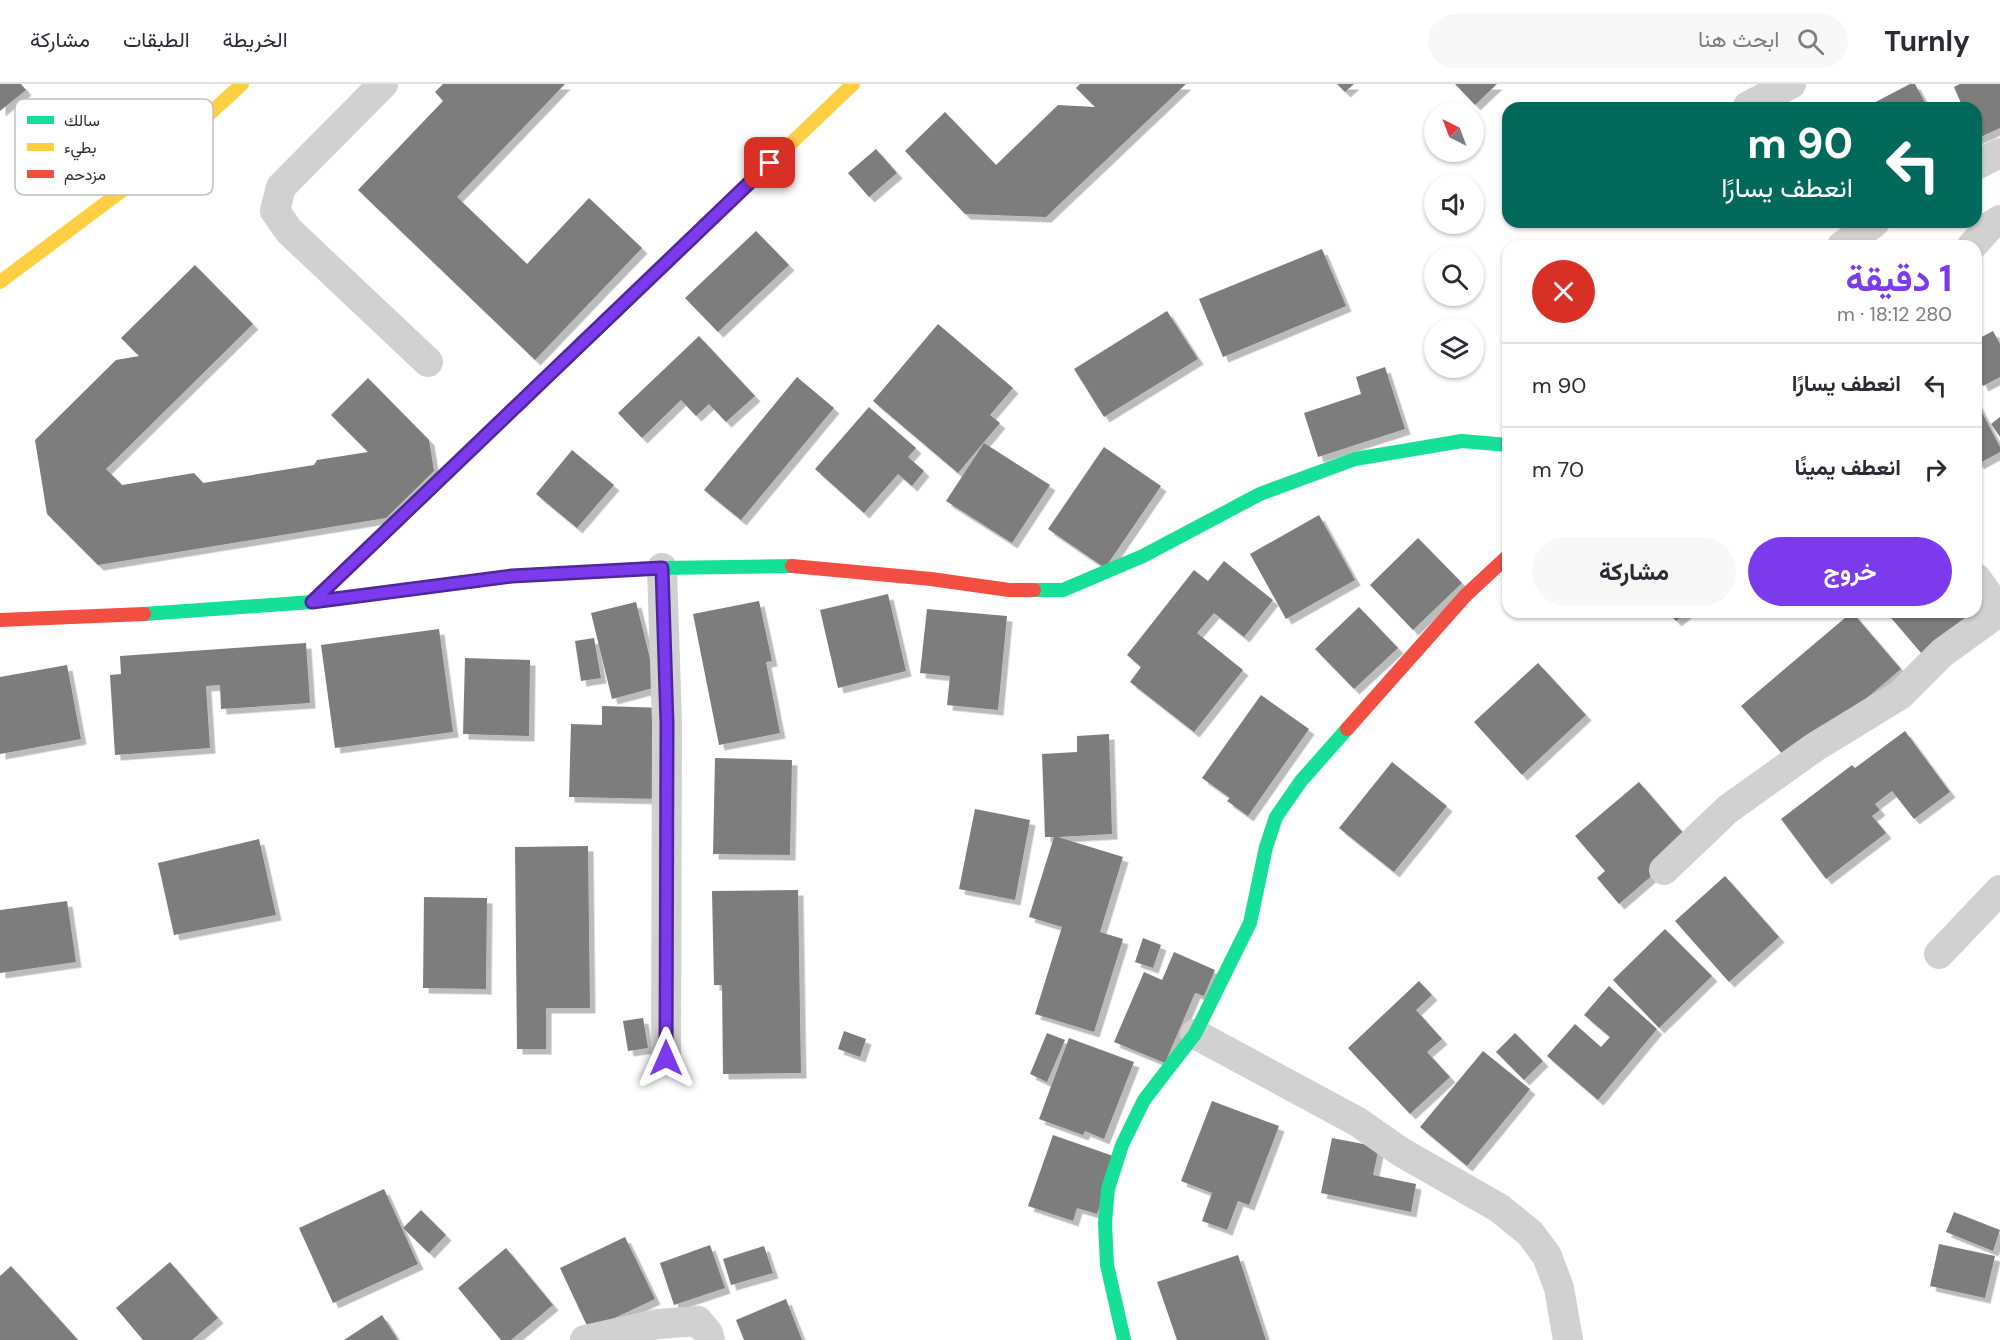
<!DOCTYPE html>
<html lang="ar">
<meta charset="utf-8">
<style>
body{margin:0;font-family:"DM Sans",Vazirmatn,sans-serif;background:#f7f7f7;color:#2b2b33;direction:rtl;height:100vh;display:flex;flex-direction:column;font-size:22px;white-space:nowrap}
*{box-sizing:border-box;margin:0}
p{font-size:20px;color:#7c7c81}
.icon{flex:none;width:33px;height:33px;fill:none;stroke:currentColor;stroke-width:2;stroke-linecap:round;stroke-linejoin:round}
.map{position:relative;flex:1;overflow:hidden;direction:ltr}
.sheet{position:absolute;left:1502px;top:156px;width:480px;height:378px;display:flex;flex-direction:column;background:#fff;border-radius:18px;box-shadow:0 2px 4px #0004;direction:rtl}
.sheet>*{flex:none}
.top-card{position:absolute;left:1502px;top:18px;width:480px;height:126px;border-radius:18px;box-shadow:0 2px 4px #0004;direction:rtl;background:#00695c;color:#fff;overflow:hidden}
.needle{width:39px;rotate:318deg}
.controls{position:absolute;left:1424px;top:18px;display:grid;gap:12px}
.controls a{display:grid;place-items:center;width:60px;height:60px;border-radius:50%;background:#fff;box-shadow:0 2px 4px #0004;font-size:30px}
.pin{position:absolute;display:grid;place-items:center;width:51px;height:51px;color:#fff;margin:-26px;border-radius:12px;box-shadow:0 3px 9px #0006}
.me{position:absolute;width:66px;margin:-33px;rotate:0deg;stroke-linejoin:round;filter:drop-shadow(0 0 4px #0008)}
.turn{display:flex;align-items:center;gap:21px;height:126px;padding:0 30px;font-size:27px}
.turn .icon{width:78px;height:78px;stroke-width:2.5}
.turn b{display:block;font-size:42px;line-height:51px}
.round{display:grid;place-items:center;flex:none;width:63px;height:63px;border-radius:32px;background:#f7f7f7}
.headline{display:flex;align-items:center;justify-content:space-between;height:102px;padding:0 30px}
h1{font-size:36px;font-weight:700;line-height:45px;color:#7c3aed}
.action{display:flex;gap:12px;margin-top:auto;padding:12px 30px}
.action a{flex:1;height:69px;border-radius:36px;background:#7c3aed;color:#fff;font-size:24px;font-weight:700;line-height:69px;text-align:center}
.action a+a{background:#f7f7f7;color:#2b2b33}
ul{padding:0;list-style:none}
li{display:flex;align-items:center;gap:18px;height:84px;padding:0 30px;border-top:2px solid #e1e1e2}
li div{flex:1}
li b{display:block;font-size:22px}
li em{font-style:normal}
header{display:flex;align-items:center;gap:36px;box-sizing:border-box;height:84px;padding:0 30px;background:#fff;border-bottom:2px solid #e1e1e2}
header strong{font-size:28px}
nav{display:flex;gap:33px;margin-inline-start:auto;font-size:21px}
.search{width:420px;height:54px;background:#f7f7f7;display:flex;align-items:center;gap:15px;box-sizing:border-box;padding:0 21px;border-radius:33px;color:#7c7c81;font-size:22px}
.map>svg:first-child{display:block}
</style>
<header>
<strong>Turnly</strong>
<div class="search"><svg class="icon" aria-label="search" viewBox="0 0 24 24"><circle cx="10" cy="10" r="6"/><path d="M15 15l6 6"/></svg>ابحث هنا</div>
<nav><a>الخريطة</a><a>الطبقات</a><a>مشاركة</a></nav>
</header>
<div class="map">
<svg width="2000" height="1256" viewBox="0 0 2000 1256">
<defs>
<filter id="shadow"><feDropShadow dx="5.5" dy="5.5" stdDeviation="0" flood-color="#0004"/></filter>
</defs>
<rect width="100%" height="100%" fill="#fff"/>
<g fill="#7d7d7d" filter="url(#shadow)">
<polygon points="0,0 21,0 26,6 0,27"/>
<polygon points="443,0 565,0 457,113 527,180 589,114 642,164 535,276 358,106 443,17 435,8"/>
<polygon points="1080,0 1186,0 1046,133 965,130 905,67 945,28 996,81 1058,21 1095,23 1076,4"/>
<polygon points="1337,0 1354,0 1345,8"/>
<polygon points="1455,0 1497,0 1475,21"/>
<polygon points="1910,0 1915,0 1928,24 1864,24"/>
<polygon points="1960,0 2000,0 2000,44 1976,55 1976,24 1963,24 1954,3"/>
<polygon points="876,65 897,89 869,113 848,89"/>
<polygon points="756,147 789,181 718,248 685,214"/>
<polygon points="1322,165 1346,222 1223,273 1199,215"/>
<polygon points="195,181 253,240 106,385 122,401 194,389 203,399 314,381 317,376 368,368 331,331 368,294 429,356 434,387 386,434 98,481 47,430 35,356 116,276 139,272 121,254"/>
<polygon points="1167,227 1198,275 1104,333 1074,285"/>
<polygon points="938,240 1013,304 990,331 1000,339 958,389 873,317"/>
<polygon points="1993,247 2000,260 2000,293 1983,302 1976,288 1976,256"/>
<polygon points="699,252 755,312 726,338 709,320 696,332 681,316 642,354 618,329"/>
<polygon points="1385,283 1405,345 1318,373 1304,329 1361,310 1356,293"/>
<polygon points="797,293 834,324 741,436 704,406"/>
<polygon points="1976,317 2000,363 2000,368 1978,380 1976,375"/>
<polygon points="869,323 916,364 908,373 924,387 912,402 898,390 864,429 815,385"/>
<polygon points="2000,333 2000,353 1991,340"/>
<polygon points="984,359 1050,401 1012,459 946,417"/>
<polygon points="1104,363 1161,402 1105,484 1048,445"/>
<polygon points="572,366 614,401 577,444 536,410"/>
<polygon points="1319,431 1355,496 1286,535 1250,470"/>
<polygon points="1418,454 1462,499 1413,546 1370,501"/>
<polygon points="1224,477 1273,516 1244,553 1214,529 1197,549 1243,586 1194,648 1130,598 1141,583 1127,571 1194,486 1208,497"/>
<polygon points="888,510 906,587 838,604 820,526"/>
<polygon points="1976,510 1988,525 1928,577 1886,528 1976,528"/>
<polygon points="759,517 772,577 766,578 780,649 719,661 693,530"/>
<polygon points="636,518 657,603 612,615 591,529"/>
<polygon points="1359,523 1398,564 1354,605 1315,565"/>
<polygon points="927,525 1007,532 998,626 947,621 950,592 920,589"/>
<polygon points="1668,528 1687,528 1676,537"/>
<polygon points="1852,528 1901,585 1790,679 1741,622"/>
<polygon points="439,545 453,648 335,664 321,561"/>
<polygon points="594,554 601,594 581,597 575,557"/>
<polygon points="306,559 310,619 221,625 220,601 206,602 210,664 115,671 110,591 121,590 120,572"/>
<polygon points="465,574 530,576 529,652 463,650"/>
<polygon points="1538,579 1586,631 1522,691 1474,638"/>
<polygon points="67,581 81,655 0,670 0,593"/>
<polygon points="1261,611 1309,645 1248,732 1227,717 1230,714 1202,694"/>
<polygon points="602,622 665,624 662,715 569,713 571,640 602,641"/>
<polygon points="1905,647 1950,708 1914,735 1892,707 1875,720 1880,726 1872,732 1886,749 1826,795 1781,735 1852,681 1855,684"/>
<polygon points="1109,650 1112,750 1058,753 1123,773 1100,848 1123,855 1094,948 1035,930 1062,843 1029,833 1054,753 1045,753 1042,670 1077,668 1077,652"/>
<polygon points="715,674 792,676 790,771 713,770"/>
<polygon points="1392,678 1447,722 1394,788 1339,744"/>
<polygon points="1639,698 1691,758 1619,820 1597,794 1605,787 1575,752"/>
<polygon points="975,725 1030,736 1015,816 959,805"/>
<polygon points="259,755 276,831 174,851 158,779"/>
<polygon points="588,762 590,924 546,924 546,965 517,965 515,763"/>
<polygon points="1725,792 1779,853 1729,898 1675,837"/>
<polygon points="798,806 801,989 723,990 722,901 714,901 712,807"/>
<polygon points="424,813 487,814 486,905 423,904"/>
<polygon points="67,817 76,878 0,889 0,826"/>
<polygon points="1665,845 1712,892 1659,944 1613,896"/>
<polygon points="1143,854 1161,861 1153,884 1135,878"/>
<polygon points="1174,868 1215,886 1204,912 1195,909 1165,979 1114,958 1144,888 1162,896"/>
<polygon points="1419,897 1432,911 1416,926 1442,955 1427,968 1450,993 1410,1030 1348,964"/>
<polygon points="1609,902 1657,945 1598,1016 1547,972 1575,940 1601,963 1610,953 1584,931"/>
<polygon points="643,934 648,964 628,967 623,937"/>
<polygon points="844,947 866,955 860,973 838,965"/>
<polygon points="1047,949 1065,956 1047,998 1030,990"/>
<polygon points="1515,949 1543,977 1524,996 1496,968"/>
<polygon points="1069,954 1134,978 1104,1055 1085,1047 1083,1051 1039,1035"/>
<polygon points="1483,967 1530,1005 1467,1082 1420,1043"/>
<polygon points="1212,1017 1279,1042 1249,1121 1238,1117 1227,1146 1202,1137 1212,1109 1181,1097"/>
<polygon points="1053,1051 1116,1073 1097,1130 1077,1124 1073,1137 1028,1122"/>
<polygon points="1332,1054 1379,1063 1373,1091 1416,1100 1411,1128 1321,1109"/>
<polygon points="384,1105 418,1180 333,1219 299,1144"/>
<polygon points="421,1126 446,1151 429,1169 403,1144"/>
<polygon points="1954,1128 2000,1146 1993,1167 1946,1148"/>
<polygon points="625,1153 655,1215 589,1246 560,1184"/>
<polygon points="1939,1160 1995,1172 1985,1214 1930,1202"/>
<polygon points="710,1161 725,1204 674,1221 660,1179"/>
<polygon points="764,1162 773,1189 731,1201 723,1175"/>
<polygon points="506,1164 553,1221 511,1256 501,1256 458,1204"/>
<polygon points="1238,1171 1266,1256 1177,1256 1157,1198"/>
<polygon points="170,1178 218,1234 192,1256 143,1256 116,1224"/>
<polygon points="11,1182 78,1256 0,1256 0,1192"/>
<polygon points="786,1215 802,1256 744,1256 736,1236"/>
<polygon points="382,1231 398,1256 344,1256"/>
</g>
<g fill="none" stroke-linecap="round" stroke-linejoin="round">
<g stroke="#d1d1d1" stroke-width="30">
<polyline points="383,0 281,103 275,127 289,147 428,278"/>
<polyline points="1748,22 1791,0"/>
<polyline points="1976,81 2000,69"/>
<polyline points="1842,162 1875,138"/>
<polyline points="1972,162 1989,143 2000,136"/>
<polyline points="662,484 667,640 666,974"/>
<polyline points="1664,786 1728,725 1815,663 1900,611 1942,569 2000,527 1976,494"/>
<polyline points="1939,870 2000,806"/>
<polyline points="1195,950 1358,1038 1401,1068 1499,1124 1530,1149 1547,1172 1559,1204 1568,1256"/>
<polyline points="585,1256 658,1240 698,1237 708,1249 710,1256"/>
</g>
<g stroke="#16e098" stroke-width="14">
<polyline points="1034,506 1063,506 1143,472 1260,410 1355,375 1462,357 1508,361"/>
<polyline points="312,518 688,158"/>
<polyline points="144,530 312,518 512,492 662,484 792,482"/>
<polyline points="1124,1256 1107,1181 1105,1139 1108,1105 1122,1061 1144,1016 1195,950 1250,839 1266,763 1276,733 1301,697 1347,645"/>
</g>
<g stroke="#ffcf43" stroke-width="14">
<polyline points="688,158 853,0"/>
<polyline points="0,198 143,91 242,0"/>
</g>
<g stroke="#f24e42" stroke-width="14">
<polyline points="792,482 931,495 1009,506 1034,506"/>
<polyline points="0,536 144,530"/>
<polyline points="1347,645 1466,511 1508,472"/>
</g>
</g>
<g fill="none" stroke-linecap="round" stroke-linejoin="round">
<defs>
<polyline id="route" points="666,974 667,640 662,484 512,492 312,518 770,79"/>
</defs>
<use href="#route" stroke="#51269a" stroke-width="15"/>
<use href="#route" stroke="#7c3aed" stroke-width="10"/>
</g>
<rect x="15" y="15" width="198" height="96" rx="9" fill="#fff" stroke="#c0c0c0" stroke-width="1.5"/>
<rect x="27" y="32" width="27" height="8" fill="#16e098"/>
<rect x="27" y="59" width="27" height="8" fill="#ffcf43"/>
<rect x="27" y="86" width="27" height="8" fill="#f24e42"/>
<g font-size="16" fill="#2c2c2c">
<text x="64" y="42">سالك</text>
<text x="64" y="69">بطيء</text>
<text x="64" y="96">مزدحم</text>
</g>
</svg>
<div class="controls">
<a><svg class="needle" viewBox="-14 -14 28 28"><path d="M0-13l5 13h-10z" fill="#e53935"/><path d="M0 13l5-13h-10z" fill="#7c7c81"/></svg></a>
<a><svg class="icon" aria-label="sound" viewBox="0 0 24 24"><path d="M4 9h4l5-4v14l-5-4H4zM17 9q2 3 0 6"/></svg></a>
<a><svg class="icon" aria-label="search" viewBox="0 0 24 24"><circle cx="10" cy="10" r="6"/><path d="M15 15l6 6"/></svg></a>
<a><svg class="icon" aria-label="layers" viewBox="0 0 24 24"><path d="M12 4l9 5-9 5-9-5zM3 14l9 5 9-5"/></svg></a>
</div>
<div class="pin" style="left:770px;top:79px;background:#d93025"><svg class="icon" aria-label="arrive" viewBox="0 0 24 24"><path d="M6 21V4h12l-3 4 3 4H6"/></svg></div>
<svg class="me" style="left:666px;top:974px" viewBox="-20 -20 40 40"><path d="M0-17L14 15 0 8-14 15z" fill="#7c3aed" stroke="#fff" stroke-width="4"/></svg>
<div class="top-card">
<div class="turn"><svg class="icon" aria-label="left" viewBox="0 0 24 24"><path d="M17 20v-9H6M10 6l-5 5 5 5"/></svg><div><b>90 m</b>انعطف يسارًا</div></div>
</div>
<section class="sheet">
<div class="headline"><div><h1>1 دقيقة</h1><p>280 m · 18:12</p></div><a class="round" style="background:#d93025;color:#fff"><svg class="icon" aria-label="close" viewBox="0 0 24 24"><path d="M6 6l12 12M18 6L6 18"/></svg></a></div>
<ul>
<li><svg class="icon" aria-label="left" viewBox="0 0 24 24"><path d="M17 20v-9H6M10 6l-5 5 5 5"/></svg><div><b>انعطف يسارًا</b></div><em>90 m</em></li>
<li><svg class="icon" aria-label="right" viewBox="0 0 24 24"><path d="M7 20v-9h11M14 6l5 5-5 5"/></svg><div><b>انعطف يمينًا</b></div><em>70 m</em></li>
</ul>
<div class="action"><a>خروج</a><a>مشاركة</a></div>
</section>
</div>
